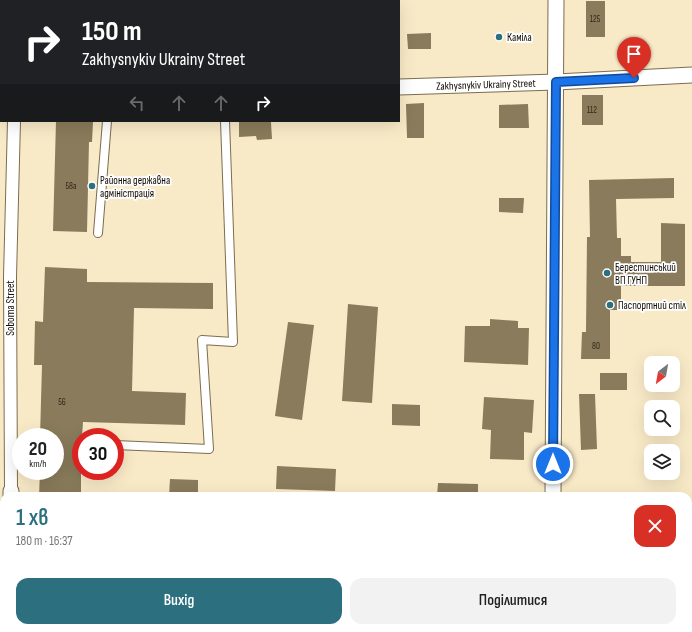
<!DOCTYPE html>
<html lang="uk">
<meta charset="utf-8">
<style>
body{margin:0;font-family:"Sofia Sans Condensed",sans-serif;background:#f2f2f2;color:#222;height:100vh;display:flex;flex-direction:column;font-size:15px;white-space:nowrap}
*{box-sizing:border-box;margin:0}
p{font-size:13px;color:#767676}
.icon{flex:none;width:22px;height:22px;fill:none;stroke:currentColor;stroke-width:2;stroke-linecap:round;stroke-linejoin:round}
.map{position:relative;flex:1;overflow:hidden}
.drawer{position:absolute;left:0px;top:492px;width:692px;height:140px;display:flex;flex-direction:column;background:#fff;border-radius:12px 12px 0 0;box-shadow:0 4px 16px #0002}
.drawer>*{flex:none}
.hud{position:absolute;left:0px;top:0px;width:400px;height:122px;box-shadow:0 4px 16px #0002;background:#202124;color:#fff;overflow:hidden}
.needle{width:26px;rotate:211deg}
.controls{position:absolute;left:644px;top:356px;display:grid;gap:8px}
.controls a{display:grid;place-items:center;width:36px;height:36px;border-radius:8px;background:#fff;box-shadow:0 4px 16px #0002;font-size:20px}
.speed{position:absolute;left:12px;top:428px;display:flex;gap:8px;font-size:20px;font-weight:700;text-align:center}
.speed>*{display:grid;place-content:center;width:52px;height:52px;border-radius:50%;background:#fff;box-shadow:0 4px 16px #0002;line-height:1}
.speed small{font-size:10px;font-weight:400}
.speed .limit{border:6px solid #d22;background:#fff;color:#111}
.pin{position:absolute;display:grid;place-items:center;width:34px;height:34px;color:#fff;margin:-41px -17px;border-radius:50% 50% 50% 0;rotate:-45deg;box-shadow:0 0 4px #0007}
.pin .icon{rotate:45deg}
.me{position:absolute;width:44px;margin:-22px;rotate:0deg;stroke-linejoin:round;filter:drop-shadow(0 0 3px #0008)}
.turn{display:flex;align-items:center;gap:14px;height:84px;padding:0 16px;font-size:18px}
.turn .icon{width:52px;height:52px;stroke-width:2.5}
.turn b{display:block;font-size:28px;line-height:34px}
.lanes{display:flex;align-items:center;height:38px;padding:0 16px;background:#0003;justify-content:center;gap:20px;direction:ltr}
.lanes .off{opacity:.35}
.round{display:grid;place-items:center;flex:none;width:42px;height:42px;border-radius:12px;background:#f2f2f2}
.overview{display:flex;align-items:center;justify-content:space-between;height:68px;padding:0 16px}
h1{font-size:24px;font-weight:600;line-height:30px;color:#2c7080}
.action{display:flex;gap:8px;margin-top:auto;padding:8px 16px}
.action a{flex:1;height:46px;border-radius:12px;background:#2c7080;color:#fff;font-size:16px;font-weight:600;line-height:46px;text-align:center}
.action a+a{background:#f2f2f2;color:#222}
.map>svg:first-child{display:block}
</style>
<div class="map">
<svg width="692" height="632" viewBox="0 0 692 632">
<rect width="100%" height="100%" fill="#f9eac7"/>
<g fill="#897b5b">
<rect x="586" y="1" width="19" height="36"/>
<polygon points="431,33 431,49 408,49 407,34"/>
<rect x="582" y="95" width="21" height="30"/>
<polygon points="424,103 424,138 407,138 406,104"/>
<polygon points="528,104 529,128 499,128 499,105"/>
<polygon points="56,121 93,122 92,142 89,142 87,232 53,231"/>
<polygon points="239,121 252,121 252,122 271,122 272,139 257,140 256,136 239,137"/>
<polygon points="674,178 674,198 616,199 617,238 621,238 621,256 631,256 631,262 661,262 661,223 685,224 685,286 621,286 621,310 610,310 610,359 581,359 582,332 586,332 587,237 590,237 589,180"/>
<polygon points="499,198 524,198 523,213 499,212"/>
<polygon points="45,267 87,269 87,282 213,283 213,309 134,308 132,391 186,393 185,425 83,422 82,437 81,437 81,496 39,496 40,471 55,471 55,437 40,437 42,365 34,365 35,321 43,322"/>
<polygon points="348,304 378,307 372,403 342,401"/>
<polygon points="490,319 518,321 518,328 529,328 528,365 464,362 465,326 490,326"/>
<polygon points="288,322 314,325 302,420 275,416"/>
<rect x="600" y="373" width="27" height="17"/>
<polygon points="579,394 595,394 597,449 581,450"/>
<polygon points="484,397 534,400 532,433 524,432 524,460 490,459 491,430 482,429"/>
<polygon points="392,404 420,405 420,426 392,425"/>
<polygon points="277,466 336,469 335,491 276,489"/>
<polygon points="170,479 198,480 198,496 169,496"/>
<polygon points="438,483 478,484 478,496 437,496"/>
</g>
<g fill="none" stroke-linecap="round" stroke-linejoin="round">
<defs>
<g id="service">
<polyline points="231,0 231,1"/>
<polyline points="393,0 393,1"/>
<polyline points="0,4 1,4"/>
<polyline points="98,233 107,121"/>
<polyline points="115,445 209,449 202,340 233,342 225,121"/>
</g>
<g id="pedestrian">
<polyline points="0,91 1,91"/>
<polyline points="11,491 10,277 14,121"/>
</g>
<g id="minor">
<polyline points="17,1 17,0"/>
<path id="s1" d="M399 87 556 82 692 75"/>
<polyline points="11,496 11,491"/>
<polyline points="553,496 556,0"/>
<polyline points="10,632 10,628"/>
<polyline points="406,632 552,630 692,630"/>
</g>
</defs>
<use href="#service" stroke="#7b6d4f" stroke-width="10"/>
<use href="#pedestrian" stroke="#7b6d4f" stroke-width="14"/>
<use href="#minor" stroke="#7b6d4f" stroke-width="17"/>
<use href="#service" stroke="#fff" stroke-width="8"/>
<use href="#pedestrian" stroke="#fff" stroke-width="12"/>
<use href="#minor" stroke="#fff" stroke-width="15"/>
</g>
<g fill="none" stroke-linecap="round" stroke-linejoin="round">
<defs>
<polyline id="route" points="553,464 556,82 634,78"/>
</defs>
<use href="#route" stroke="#114b97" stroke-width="10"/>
<use href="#route" stroke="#1a73e8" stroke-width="7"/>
</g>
<g fill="#2c7080" stroke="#fff" stroke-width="1.5">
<circle cx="499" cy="37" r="4"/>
<circle cx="92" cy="186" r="4"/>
<circle cx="607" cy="273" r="4"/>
<circle cx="610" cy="305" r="4"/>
</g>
<g text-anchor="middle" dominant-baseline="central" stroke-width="3.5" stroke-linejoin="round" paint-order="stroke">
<g font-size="9" fill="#2f2718">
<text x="595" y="19">125</text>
<text x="592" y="110">112</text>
<text x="71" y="186">58а</text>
<text x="596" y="346">80</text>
<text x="62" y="402">56</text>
</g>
<g font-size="11" fill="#110b02" stroke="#fff" text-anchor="start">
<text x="507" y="37">Каміла</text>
<text x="100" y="180">Районна державна<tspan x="100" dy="13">адміністрація</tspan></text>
<text x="615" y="267">Берестинський<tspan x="615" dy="13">ВП ГУНП</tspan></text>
<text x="618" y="305">Паспортний стіл</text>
</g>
<g font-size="11" fill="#110b02" stroke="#fff">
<text stroke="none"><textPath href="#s1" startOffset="87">Zakhysnykiv Ukrainy Street</textPath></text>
<text transform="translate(10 308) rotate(-90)">Soborna Street</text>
</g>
</g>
</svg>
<div class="controls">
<a><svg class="needle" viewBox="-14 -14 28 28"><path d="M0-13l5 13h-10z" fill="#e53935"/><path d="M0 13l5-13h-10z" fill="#767676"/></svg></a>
<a><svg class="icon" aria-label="search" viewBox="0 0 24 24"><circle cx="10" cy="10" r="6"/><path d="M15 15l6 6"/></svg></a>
<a><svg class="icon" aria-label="layers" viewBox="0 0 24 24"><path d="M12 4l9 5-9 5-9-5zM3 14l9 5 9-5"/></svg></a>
</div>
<div class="speed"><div>20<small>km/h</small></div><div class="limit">30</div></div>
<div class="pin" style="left:634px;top:78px;background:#d93025"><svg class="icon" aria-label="arrive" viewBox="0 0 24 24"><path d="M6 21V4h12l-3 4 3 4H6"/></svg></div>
<svg class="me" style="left:553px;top:464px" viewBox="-20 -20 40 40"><circle r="17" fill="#1a73e8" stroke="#fff" stroke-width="3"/><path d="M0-11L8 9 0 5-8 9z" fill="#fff"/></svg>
<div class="hud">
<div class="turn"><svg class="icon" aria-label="right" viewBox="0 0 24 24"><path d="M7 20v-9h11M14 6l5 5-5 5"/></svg><div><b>150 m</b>Zakhysnykiv Ukrainy Street</div></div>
<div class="lanes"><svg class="icon off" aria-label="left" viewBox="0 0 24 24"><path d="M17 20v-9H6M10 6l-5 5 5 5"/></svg><svg class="icon off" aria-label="ahead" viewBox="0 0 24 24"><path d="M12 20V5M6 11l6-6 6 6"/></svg><svg class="icon off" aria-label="ahead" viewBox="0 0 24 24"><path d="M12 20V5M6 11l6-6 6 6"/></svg><svg class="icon" aria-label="right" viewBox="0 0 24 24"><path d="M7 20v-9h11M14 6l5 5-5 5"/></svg></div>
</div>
<section class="drawer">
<div class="overview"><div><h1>1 хв</h1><p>180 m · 16:37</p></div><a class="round" style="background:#d93025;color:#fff"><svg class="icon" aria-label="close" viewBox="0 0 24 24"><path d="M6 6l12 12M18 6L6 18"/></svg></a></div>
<div class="action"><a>Вихід</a><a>Поділитися</a></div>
</section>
</div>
